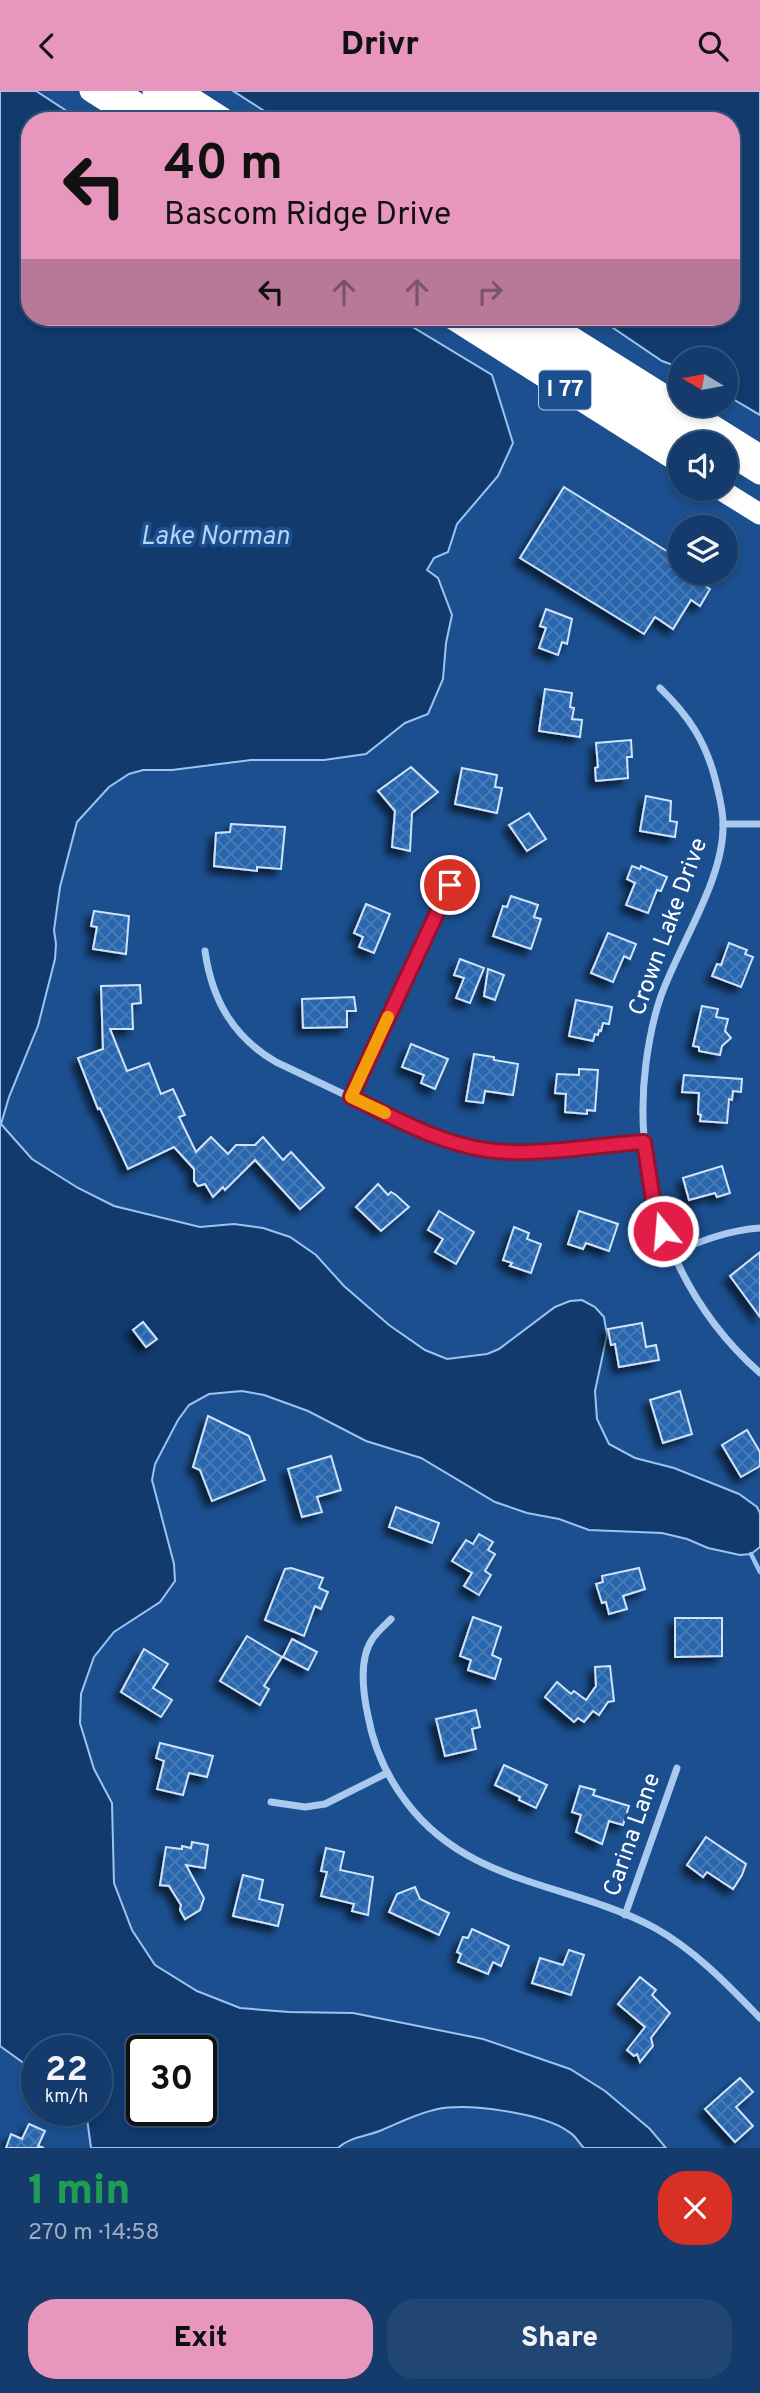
<!DOCTYPE html>
<meta charset="utf-8">
<style>
body{margin:0;font-family:Overpass,sans-serif;background:#214673;color:#f1f3f6;height:100vh;display:flex;flex-direction:column;font-size:26px;white-space:nowrap}
*{box-sizing:border-box;margin:0}
p{font-size:23px;color:#9dadc1}
.icon{flex:none;width:38px;height:38px;fill:none;stroke:currentColor;stroke-width:2;stroke-linecap:round;stroke-linejoin:round}
.map{position:relative;height:2057px;overflow:hidden}
.sheet{display:flex;flex-direction:column;background:#143b6b;flex:1}
.sheet>*{flex:none}
.top-card{position:absolute;left:21px;top:21px;width:719px;height:214px;border-radius:28px;box-shadow:0 4px 10px #0003,0 0 0 2px #33557e;background:#e797bd;color:#111;overflow:hidden}
.needle{width:46px;rotate:280deg}
.fabs{position:absolute;left:668px;top:256px;display:grid;gap:14px}
.fabs a{display:grid;place-items:center;width:70px;height:70px;border-radius:50%;background:#143b6b;box-shadow:0 4px 10px #0003,0 0 0 2px #33557e;font-size:35px}
.speed{position:absolute;left:21px;top:1944px;display:flex;gap:14px;font-size:35px;font-weight:700;text-align:center}
.speed>*{display:grid;place-content:center;width:91px;height:91px;border-radius:50%;background:#143b6b;box-shadow:0 4px 10px #0003,0 0 0 2px #33557e;line-height:1}
.speed small{font-size:18px;font-weight:400}
.speed .limit{border:4px solid #111;border-radius:10px;background:#fff;color:#111}
.pin{position:absolute;display:grid;place-items:center;width:60px;height:60px;color:#fff;margin:-30px;border:4px solid #fff;border-radius:50%;box-shadow:0 2px 7px #0007}
.me{position:absolute;width:77px;margin:-38px;rotate:343deg;stroke-linejoin:round;filter:drop-shadow(0 0 5px #0008)}
.turn{display:flex;align-items:center;gap:24px;height:147px;padding:0 28px;font-size:32px}
.turn .icon{width:91px;height:91px;stroke-width:2.5}
.turn b{display:block;font-size:49px;line-height:60px}
.lanes{display:flex;align-items:center;height:66px;padding:0 28px;background:#0003;justify-content:center;gap:35px;direction:ltr}
.lanes .off{opacity:.35}
.round{display:grid;place-items:center;flex:none;width:74px;height:74px;border-radius:28px;background:#214673}
.headline{display:flex;align-items:center;justify-content:space-between;height:119px;padding:0 28px}
h1{font-size:42px;font-weight:800;line-height:52px;color:#1e9e55}
.action{display:flex;gap:14px;margin-top:auto;padding:14px 28px}
.action a{flex:1;height:80px;border-radius:28px;background:#e797bd;color:#111;font-size:28px;font-weight:800;line-height:80px;text-align:center}
.action a+a{background:#214673;color:#f1f3f6}
header{display:flex;justify-content:space-between;align-items:center;height:91px;padding:0 28px;background:#e797bd;color:#111;font-size:32px;font-weight:800}
.map>svg:first-child{display:block}
</style>
<header><svg class="icon" aria-label="back" viewBox="0 0 24 24"><path d="M15 5l-7 7 7 7"/></svg>Drivr<svg class="icon" aria-label="search" viewBox="0 0 24 24"><circle cx="10" cy="10" r="6"/><path d="M15 15l6 6"/></svg></header>
<div class="map">
<svg width="760" height="2057" viewBox="0 0 760 2057">
<defs>
<pattern id="building-cross-hatch" width="8" height="8" patternUnits="userSpaceOnUse" patternTransform="scale(1.75)"><rect width="8" height="8" fill="#2a66ad"/><path d="M0 0l8 8M0 8l8-8" fill="none" stroke="#4a7db9"/></pattern>
<filter id="shadow"><feDropShadow dx="-6" dy="6" stdDeviation="3.5" flood-color="#0009"/></filter>
</defs>
<rect width="100%" height="100%" fill="#1b4f8f"/>
<g fill="#123a6d" stroke="#9cc4f0" stroke-width="2" fill-rule="evenodd">
<path d="M0 0H36L82 30H30V226H396L492 284 513 352 498 385 457 433 448 461 434 467 427 479 438 487 452 524 446 552 443 588 428 623 405 632 366 663 324 669H251L172 679H143L129 683 109 696 77 731 60 796 54 839 56 853 55 868 38 935 9 1006 1 1033 32 1068 78 1097 114 1115 200 1136 234 1133 263 1137 290 1146 316 1164 344 1195 389 1234 425 1259 447 1268 487 1263 499 1258 555 1216 570 1210 582 1209 595 1216 604 1226 607 1244 595 1300 597 1328 609 1353 635 1367 674 1377 739 1403 757 1416 760 1422V1456L751 1463 740 1464 708 1457 687 1448 662 1442 589 1439 559 1428 527 1422 495 1411 421 1367 366 1350 308 1320 264 1304 242 1300 209 1303 189 1314 178 1329 155 1373 152 1389 174 1473 175 1490 160 1511 114 1541 94 1566 81 1603 80 1632 94 1678 112 1712 114 1792 132 1839 155 1874 197 1900 240 1917 289 1921 353 1922 483 1948 570 1978 605 2000 650 2038 666 2057H584C579 2052 575 2044 569 2041 543 2022 469 2012 438 2018 418 2022 401 2031 382 2039 366 2046 351 2045 338 2057H91L86 2020H96V1960H37V1978H32L0 1955ZM142 1960H201V2020H142Z"/>
<polygon points="233,0 760,0 760,324 726,304 726,268 681,268 681,277 662,270 597,226 732,226 732,30 280,30"/>
</g>
<g fill="none" stroke-linecap="round" stroke-linejoin="round">
<polyline stroke="#9cc4f0" stroke-width="4.5" points="751,1463 760,1481"/>
</g>
<g fill="url(#building-cross-hatch)" stroke="#cfe3fa" stroke-width="2" filter="url(#shadow)">
<polygon points="564,396 681,469 681,481 708,481 701,492 710,498 700,515 691,509 673,538 655,526 644,543 520,467"/>
<polygon points="546,518 572,528 567,553 562,551 558,564 539,557 546,537 540,535"/>
<polygon points="545,598 572,602 570,616 574,617 572,628 582,629 580,646 539,640"/>
<polygon points="631,649 632,666 627,666 628,687 596,690 595,677 598,676 596,652"/>
<polygon points="411,676 438,701 412,722 410,760 392,756 395,720 378,700"/>
<polygon points="462,677 497,684 495,696 502,697 497,722 455,713"/>
<polygon points="646,705 671,710 670,730 677,731 675,746 640,740"/>
<polygon points="529,722 546,748 527,760 509,734"/>
<polygon points="231,733 285,736 281,778 257,776 257,780 214,775 216,742 230,741"/>
<polygon points="632,775 640,778 641,775 667,786 661,800 657,799 648,822 626,814 635,792 627,788"/>
<polygon points="511,805 538,814 534,826 541,828 531,858 493,845 503,815 507,816"/>
<polygon points="366,813 390,823 374,862 359,856 363,846 354,842"/>
<polygon points="94,820 129,825 126,863 93,858 97,836 91,835"/>
<polygon points="608,842 636,853 630,868 624,865 613,891 591,882"/>
<polygon points="729,852 747,859 745,863 753,866 741,896 712,885 717,873 721,874"/>
<polygon points="460,868 484,877 470,912 456,907 464,887 454,884"/>
<polygon points="488,878 504,884 495,909 484,905"/>
<polygon points="140,894 141,912 132,913 133,938 110,938 127,980 149,972 161,1003 173,998 185,1024 179,1026 196,1061 211,1046 228,1063 236,1054 255,1054 263,1046 283,1069 291,1061 324,1097 300,1118 255,1069 225,1099 223,1096 213,1106 205,1093 198,1095 194,1090 194,1078 174,1056 128,1078 100,1017 98,1018 78,967 103,958 101,895"/>
<polygon points="354,906 356,920 347,920 347,936 303,937 302,908"/>
<polygon points="576,909 612,916 609,933 603,932 601,940 599,939 598,944 595,943 593,950 569,945"/>
<polygon points="702,915 718,918 716,926 728,928 725,940 731,947 722,955 720,964 699,960 699,956 693,955"/>
<polygon points="411,953 448,968 435,998 421,992 424,984 402,976"/>
<polygon points="474,963 494,966 494,969 518,973 513,1004 485,1000 483,1012 466,1010"/>
<polygon points="579,978 598,979 595,1020 587,1019 587,1023 565,1021 566,1003 555,1002 557,983 579,984"/>
<polygon points="684,984 742,988 741,1001 733,1000 732,1009 729,1008 727,1032 700,1030 701,1024 698,1023 699,1002 682,1001"/>
<polygon points="722,1075 730,1102 717,1106 715,1102 689,1109 683,1087"/>
<polygon points="378,1093 388,1104 391,1101 396,1104 409,1116 381,1140 356,1116"/>
<polygon points="439,1120 474,1141 456,1173 435,1161 443,1148 428,1139"/>
<polygon points="579,1120 618,1133 609,1160 586,1152 583,1158 568,1153"/>
<polygon points="514,1136 529,1142 527,1148 541,1153 531,1182 510,1175 512,1172 503,1169"/>
<polygon points="760,1161 760,1226 730,1185"/>
<polygon points="143,1231 157,1248 146,1256 133,1239"/>
<polygon points="642,1232 646,1256 656,1254 659,1269 619,1276 615,1253 611,1254 608,1238"/>
<polygon points="680,1300 692,1343 663,1352 650,1309"/>
<polygon points="208,1325 249,1345 265,1389 212,1410 200,1379 193,1376"/>
<polygon points="747,1339 760,1361 760,1375 741,1386 722,1354"/>
<polygon points="331,1365 341,1399 317,1406 322,1421 302,1426 288,1378"/>
<polygon points="396,1416 439,1432 432,1452 389,1436"/>
<polygon points="479,1443 493,1451 488,1459 495,1463 485,1480 491,1484 479,1504 464,1495 472,1482 452,1470 466,1449 473,1453"/>
<polygon points="291,1477 323,1487 319,1497 328,1501 321,1518 315,1515 304,1545 265,1529 285,1478"/>
<polygon points="639,1477 645,1498 623,1505 627,1518 609,1523 606,1511 602,1512 596,1493 603,1491 602,1485"/>
<polygon points="473,1526 501,1536 492,1564 501,1568 495,1588 468,1579 471,1569 460,1565"/>
<polygon points="675,1527 722,1527 722,1565 675,1566"/>
<polygon points="247,1545 282,1566 264,1595 269,1598 260,1614 220,1590"/>
<polygon points="292,1548 317,1561 308,1579 283,1566"/>
<polygon points="144,1558 168,1573 153,1597 172,1609 161,1626 121,1601"/>
<polygon points="610,1575 614,1610 608,1611 599,1624 593,1620 584,1631 578,1627 574,1631 545,1606 557,1591 571,1603 574,1600 586,1609 596,1595 595,1576"/>
<polygon points="476,1619 480,1636 472,1638 476,1658 445,1665 436,1628"/>
<polygon points="160,1652 213,1665 207,1686 189,1682 183,1704 157,1698 164,1670 156,1667"/>
<polygon points="504,1674 547,1694 536,1717 519,1709 520,1706 495,1694"/>
<polygon points="580,1695 595,1699 593,1704 629,1715 623,1734 609,1730 602,1753 576,1741 581,1724 572,1721"/>
<polygon points="706,1746 746,1773 742,1784 733,1798 707,1781 703,1786 687,1774"/>
<polygon points="192,1751 208,1754 205,1777 186,1774 204,1807 200,1819 185,1828 180,1819 181,1814 169,1795 160,1794 166,1756 182,1758 182,1755 191,1757"/>
<polygon points="326,1757 344,1761 340,1779 373,1786 368,1824 352,1820 354,1813 321,1805 327,1781 321,1780"/>
<polygon points="243,1784 263,1789 259,1808 283,1814 278,1835 233,1825"/>
<polygon points="415,1796 420,1808 449,1822 439,1844 389,1821 397,1803"/>
<polygon points="472,1838 509,1855 501,1875 493,1871 488,1883 458,1871 461,1863 457,1861 463,1846 468,1847"/>
<polygon points="569,1859 584,1864 571,1904 532,1892 540,1867 563,1874"/>
<polygon points="640,1886 656,1899 652,1904 670,1922 651,1947 653,1955 640,1971 637,1963 634,1965 627,1959 645,1936 618,1913"/>
<polygon points="740,1987 753,2001 736,2016 753,2035 735,2051 705,2018"/>
<polygon points="29,2033 45,2040 38,2055 44,2057 6,2057 11,2043 22,2048"/>
</g>
<g fill="none" stroke-linecap="round" stroke-linejoin="round">
<g stroke="#a9c9ee" stroke-width="7">
<path d="M660 597C689 625 706 651 716 691 719 704 723 718 723 732 725 787 679 854 661 905 653 927 649 950 646 972 631 1087 673 1205 760 1282"/>
<polyline points="723,733 760,733"/>
<path d="M205 860C212 909 233 946 276 971L434 1046 484 1059 519 1061 644 1051"/>
<polyline points="351,1006 450,794"/>
<path d="M672 1162C701 1150 729 1139 760 1137"/>
<path d="M391 1528C385 1534 378 1540 373 1547 358 1568 363 1602 368 1625 374 1658 387 1686 407 1712 470 1795 570 1791 655 1837 696 1860 728 1894 760 1927"/>
<polyline points="271,1711 305,1716 325,1713 387,1682"/>
<polyline points="625,1824 677,1677"/>
</g>
<g stroke="#fff" stroke-width="21">
<polyline points="90,0 137,30"/>
<polyline points="118,0 166,30"/>
<polyline points="153,0 200,30"/>
<polyline points="181,0 228,30"/>
<polyline points="449,226 681,373"/>
<polyline points="480,226 623,316 681,355"/>
<polyline points="509,226 710,352"/>
<polyline points="540,226 760,364"/>
<polyline points="726,362 760,383"/>
<polyline points="718,397 760,423"/>
</g>
</g>
<g fill="none" stroke-linecap="round" stroke-linejoin="round">
<defs>
<path id="route" d="M450 794 351 1006C395 1027 438 1052 487 1059 532 1066 597 1054 644 1051L654 1115 663 1140"/>
</defs>
<use href="#route" stroke="#92132f" stroke-width="18"/>
<use href="#route" stroke="#e11d48" stroke-width="12"/>
<polyline stroke="#f59e0b" stroke-width="12" points="385,1022 351,1006 388,926"/>
</g>
<g text-anchor="middle" dominant-baseline="central" stroke-width="7" stroke-linejoin="round" paint-order="stroke">
<rect fill="#1b4f8f" stroke="#bbcadd" stroke-width="2" x="539" y="279.5" width="52" height="39" rx="5"/>
<g font-size="23" font-weight="bold" fill="#fff">
<text x="565" y="299">I 77</text>
</g>
<g font-size="24" fill="#fff" stroke="#1b4f8f">
<text transform="translate(669 836) rotate(-70)">Crown Lake Drive</text>
<text transform="translate(633 1744) rotate(-71)">Carina Lane</text>
</g>
<g font-size="26" font-style="italic" fill="#b5d3f5" stroke="#1b4f8f">
<text x="215" y="446">Lake Norman</text>
</g>
</g>
</svg>
<div class="fabs">
<a><svg class="needle" viewBox="-14 -14 28 28"><path d="M0-13l5 13h-10z" fill="#e53935"/><path d="M0 13l5-13h-10z" fill="#9dadc1"/></svg></a>
<a><svg class="icon" aria-label="sound" viewBox="0 0 24 24"><path d="M4 9h4l5-4v14l-5-4H4zM17 9q2 3 0 6"/></svg></a>
<a><svg class="icon" aria-label="layers" viewBox="0 0 24 24"><path d="M12 4l9 5-9 5-9-5zM3 14l9 5 9-5"/></svg></a>
</div>
<div class="speed"><div>22<small>km/h</small></div><div class="limit">30</div></div>
<div class="pin" style="left:450px;top:794px;background:#d93025"><svg class="icon" aria-label="arrive" viewBox="0 0 24 24"><path d="M6 21V4h12l-3 4 3 4H6"/></svg></div>
<svg class="me" style="left:663px;top:1140px" viewBox="-20 -20 40 40"><circle r="17" fill="#e11d48" stroke="#fff" stroke-width="3"/><path d="M0-11L8 9 0 5-8 9z" fill="#fff"/></svg>
<div class="top-card">
<div class="turn"><svg class="icon" aria-label="left" viewBox="0 0 24 24"><path d="M17 20v-9H6M10 6l-5 5 5 5"/></svg><div><b>40 m</b>Bascom Ridge Drive</div></div>
<div class="lanes"><svg class="icon" aria-label="left" viewBox="0 0 24 24"><path d="M17 20v-9H6M10 6l-5 5 5 5"/></svg><svg class="icon off" aria-label="ahead" viewBox="0 0 24 24"><path d="M12 20V5M6 11l6-6 6 6"/></svg><svg class="icon off" aria-label="ahead" viewBox="0 0 24 24"><path d="M12 20V5M6 11l6-6 6 6"/></svg><svg class="icon off" aria-label="right" viewBox="0 0 24 24"><path d="M7 20v-9h11M14 6l5 5-5 5"/></svg></div>
</div>
</div>
<section class="sheet">
<div class="headline"><div><h1>1 min</h1><p>270 m · 14:58</p></div><a class="round" style="background:#d93025;color:#fff"><svg class="icon" aria-label="close" viewBox="0 0 24 24"><path d="M6 6l12 12M18 6L6 18"/></svg></a></div>
<div class="action"><a>Exit</a><a>Share</a></div>
</section>
